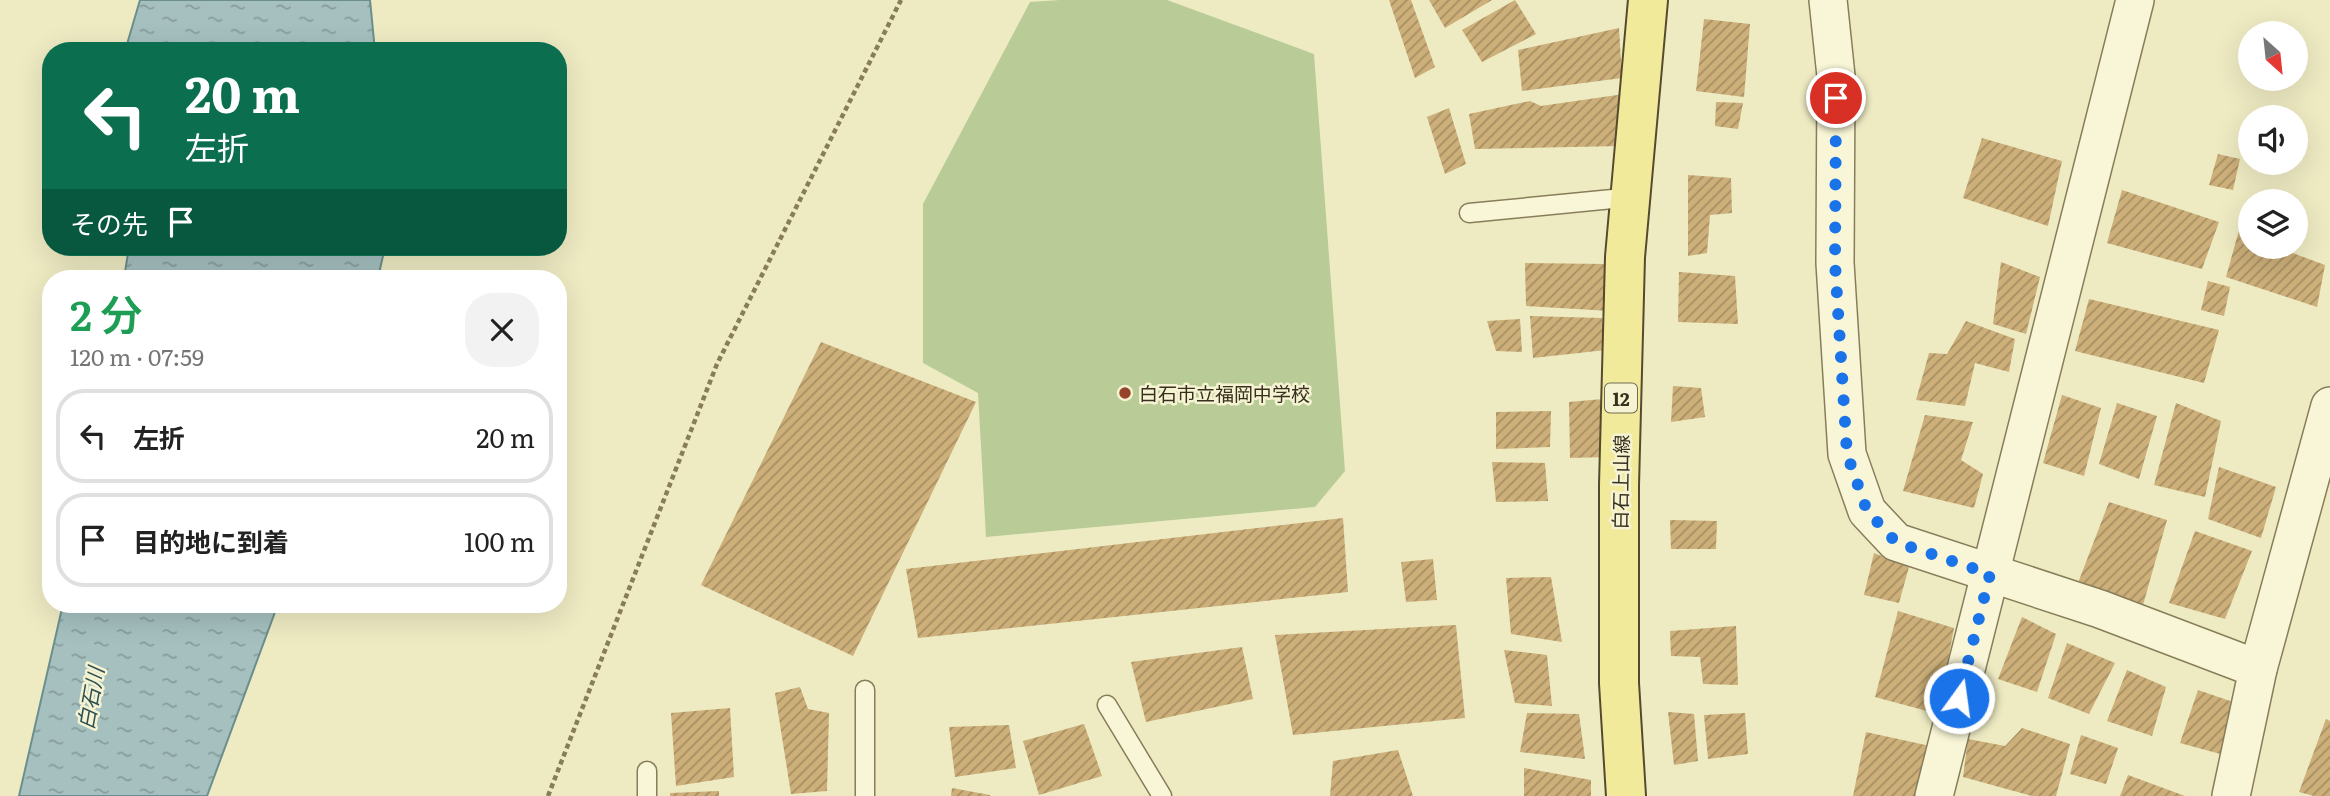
<!DOCTYPE html>
<html lang="ja">
<meta charset="utf-8">
<style>
body{margin:0;font-family:Literata,"Noto Sans JP",serif;background:#f2f2f2;color:#222;height:100vh;display:flex;flex-direction:column;font-size:26px;white-space:nowrap}
*{box-sizing:border-box;margin:0}
p{font-size:23px;color:#767676}
.icon{flex:none;width:38px;height:38px;fill:none;stroke:currentColor;stroke-width:2;stroke-linecap:round;stroke-linejoin:round}
.map{position:relative;flex:1;overflow:hidden}
.drawer{position:absolute;left:42px;top:270px;width:525px;height:343px;display:flex;flex-direction:column;background:#fff;border-radius:28px;box-shadow:0 7px 28px #0002}
.drawer>*{flex:none}
.hud{position:absolute;left:42px;top:42px;width:525px;height:214px;border-radius:28px;box-shadow:0 7px 28px #0002;background:#0b6e4f;color:#fff;overflow:hidden}
.needle{width:46px;rotate:153deg}
.tools{position:absolute;left:2238px;top:21px;display:grid;gap:14px}
.tools a{display:grid;place-items:center;width:70px;height:70px;border-radius:50%;background:#fff;box-shadow:0 7px 28px #0002;font-size:35px}
.pin{position:absolute;display:grid;place-items:center;width:60px;height:60px;color:#fff;margin:-30px;border:4px solid #fff;border-radius:50%;box-shadow:0 2px 7px #0007}
.me{position:absolute;width:77px;margin:-38px;rotate:14deg;stroke-linejoin:round;filter:drop-shadow(0 0 5px #0008)}
.turn{display:flex;align-items:center;gap:24px;height:147px;padding:0 28px;font-size:32px}
.turn .icon{width:91px;height:91px;stroke-width:2.5}
.turn b{display:block;font-size:49px;line-height:60px}
.then{display:flex;align-items:center;height:66px;padding:0 28px;background:#0003;gap:14px;font-size:26px}
.round{display:grid;place-items:center;flex:none;width:74px;height:74px;border-radius:28px;background:#f2f2f2}
.overview{display:flex;align-items:center;justify-content:space-between;height:119px;padding:0 28px}
h1{font-size:42px;font-weight:600;line-height:52px;color:#1e9e55}
ul{padding:0;list-style:none}
li{display:flex;align-items:center;gap:21px;height:94px;margin:0 14px 10px;padding:0 14px;border:4px solid #e0e0e0;border-radius:28px}
li div{flex:1}
li b{display:block;font-size:26px}
li em{font-style:normal}
.map>svg:first-child{display:block}
</style>
<div class="map">
<svg width="2330" height="796" viewBox="0 0 2330 796">
<defs>
<pattern id="water-ripples" width="26" height="14" patternUnits="userSpaceOnUse" patternTransform="scale(1.75)"><rect width="26" height="14" fill="#a5c0bf"/><path d="M2 4q2-2 4 0t4 0M15 11q2-2 4 0t4 0" fill="none" stroke="#879c9b"/></pattern>
<pattern id="building-hatch" width="6" height="6" patternUnits="userSpaceOnUse" patternTransform="scale(1.75)"><rect width="6" height="6" fill="#ccaf79"/><path d="M-1 1l2-2M0 6l6-6M5 7l2-2" fill="none" stroke="#a78f63"/></pattern>
</defs>
<rect width="100%" height="100%" fill="#eeebc3"/>
<polygon fill="#b9cc97" points="1060,0 1167,0 1314,54 1345,471 1315,507 986,537 978,393 923,363 923,204 1030,2"/>
<g fill="url(#water-ripples)" stroke="#6c8f8e" stroke-width="2">
<polygon points="140,0 370,0 375,51 125,51"/>
<polygon points="129,247 385,247 378,278 124,278"/>
<polygon points="63,604 278,604 207,796 19,796"/>
</g>
<g fill="url(#building-hatch)">
<polygon points="1389,0 1411,0 1435,67 1415,78"/>
<polygon points="1429,0 1492,0 1445,28"/>
<polygon points="1515,0 1536,34 1482,62 1462,30"/>
<polygon points="1704,19 1750,24 1744,97 1696,91"/>
<polygon points="1619,28 1622,78 1522,91 1518,50"/>
<polygon points="1624,94 1621,146 1475,149 1469,114 1530,101 1541,106"/>
<polygon points="1716,102 1743,103 1738,129 1715,126"/>
<polygon points="1449,108 1466,164 1445,174 1427,117"/>
<polygon points="1982,138 2062,161 2048,226 1963,198"/>
<polygon points="2218,154 2240,159 2233,190 2209,185"/>
<polygon points="1688,175 1731,178 1732,213 1710,215 1707,253 1688,256"/>
<polygon points="2122,190 2219,222 2202,269 2107,243"/>
<polygon points="2241,223 2250,226 2250,247 2291,247 2290,252 2325,265 2317,307 2226,277"/>
<polygon points="2001,262 2040,277 2026,334 1993,324"/>
<polygon points="1525,263 1607,264 1610,311 1526,306"/>
<polygon points="1679,272 1735,276 1738,324 1678,322"/>
<polygon points="2208,281 2230,287 2224,316 2201,310"/>
<polygon points="2089,299 2219,330 2204,383 2075,351"/>
<polygon points="1530,316 1602,318 1606,350 1533,358"/>
<polygon points="1520,319 1522,352 1496,351 1487,321"/>
<polygon points="1966,321 2015,339 2009,372 1975,363 1965,406 1916,400 1929,353 1947,354"/>
<polygon points="821,342 976,402 853,656 701,585"/>
<polygon points="1673,386 1701,388 1705,417 1671,422"/>
<polygon points="2062,395 2101,408 2084,476 2043,463"/>
<polygon points="1603,399 1606,457 1570,458 1569,402"/>
<polygon points="2117,403 2157,416 2139,479 2099,464"/>
<polygon points="2176,403 2221,421 2205,497 2154,485"/>
<polygon points="1551,411 1550,447 1496,449 1496,412"/>
<polygon points="1925,415 1973,422 1961,460 1983,474 1974,508 1903,491"/>
<polygon points="1492,462 1545,463 1548,501 1496,502"/>
<polygon points="2219,467 2276,487 2261,538 2208,519"/>
<polygon points="2109,502 2167,520 2143,605 2078,583"/>
<polygon points="1343,518 1348,592 918,638 906,569"/>
<polygon points="1670,520 1717,521 1716,549 1671,549"/>
<polygon points="2195,531 2252,551 2225,619 2169,603"/>
<polygon points="1874,553 1909,567 1899,603 1864,595"/>
<polygon points="1433,559 1437,600 1406,602 1401,562"/>
<polygon points="1551,577 1562,642 1511,634 1506,578"/>
<polygon points="1898,611 1954,628 1938,714 1875,697"/>
<polygon points="2022,617 2056,634 2037,692 1998,679"/>
<polygon points="1456,625 1465,718 1293,735 1275,635"/>
<polygon points="1736,626 1738,685 1703,684 1700,657 1671,656 1670,631"/>
<polygon points="2067,643 2115,663 2089,714 2048,698"/>
<polygon points="1242,647 1253,699 1146,722 1131,662"/>
<polygon points="1504,650 1547,655 1552,706 1515,703"/>
<polygon points="2127,670 2166,687 2152,736 2107,721"/>
<polygon points="800,687 808,709 829,713 827,791 791,794 775,693"/>
<polygon points="2198,690 2239,704 2224,755 2180,743"/>
<polygon points="730,708 734,777 676,786 671,713"/>
<polygon points="1668,712 1694,714 1698,761 1674,765"/>
<polygon points="1527,713 1579,714 1585,759 1520,752"/>
<polygon points="1745,713 1748,754 1708,759 1704,715"/>
<polygon points="2326,719 2330,721 2330,796 2314,796 2299,792"/>
<polygon points="1084,724 1102,776 1039,795 1023,741"/>
<polygon points="1009,725 1016,768 955,777 949,727"/>
<polygon points="2022,728 2070,744 2056,796 2032,796 1963,777 1968,739 2005,746"/>
<polygon points="1866,732 1930,746 1919,796 1853,796"/>
<polygon points="2081,735 2118,748 2106,784 2070,774"/>
<polygon points="1398,750 1413,796 1330,796 1333,761"/>
<polygon points="1524,768 1591,780 1591,796 1524,796"/>
<polygon points="2128,775 2185,796 2120,796"/>
<polygon points="952,788 990,795 990,796 951,796"/>
<polygon points="719,791 719,796 670,796 670,793"/>
</g>
<g fill="none" stroke-linecap="round" stroke-linejoin="round">
<defs>
<g id="service">
<polyline points="1469,213 1633,197"/>
<polyline points="865,690 865,796"/>
<polyline points="1107,705 1162,796"/>
<polyline points="647,796 647,771"/>
</g>
<g id="minor">
<polyline points="1828,0 1836,76 1835,263 1847,454 1867,511 1896,542 2100,609 2258,669"/>
<polyline points="1934,796 2135,0"/>
<polyline points="2231,796 2258,669 2330,406"/>
</g>
<polyline id="primary" points="1626,796 1619,683 1619,485 1625,257 1648,0"/>
</defs>
<use href="#service" stroke="#887d5a" stroke-width="21"/>
<use href="#minor" stroke="#887d5a" stroke-width="40"/>
<use href="#primary" stroke="#554a2e" stroke-width="42"/>
<polyline stroke="#887d5a" stroke-width="4.5" stroke-dasharray="5 3.5" stroke-linecap="butt" points="548,796 717,364 901,0"/>
<use href="#service" stroke="#f8f6d6" stroke-width="18"/>
<use href="#minor" stroke="#f8f6d6" stroke-width="37"/>
<use href="#primary" stroke="#f1ea9b" stroke-width="38"/>
</g>
<g fill="none" stroke-linecap="round" stroke-linejoin="round">
<polyline stroke="#1a73e8" stroke-width="12" stroke-dasharray="0 21.6" points="1836,98 1835,263 1847,454 1867,511 1896,542 1990,574 1959,698"/>
</g>
<circle fill="#96432a" stroke="#f5f3d2" stroke-width="2.5" cx="1125" cy="393" r="7"/>
<g text-anchor="middle" dominant-baseline="central" stroke-width="5" stroke-linejoin="round" paint-order="stroke">
<rect fill="#f5f3d2" stroke="#716a54" stroke-width="2" x="1605" y="383.5" width="32" height="29" rx="5"/>
<g font-size="18" font-weight="bold" fill="#38301e">
<text x="1621" y="398">12</text>
</g>
<g font-size="19" fill="#38301e" stroke="#f5f3d2" text-anchor="start">
<text x="1139" y="393">白石市立福岡中学校</text>
</g>
<g font-size="19" fill="#38301e" stroke="#f5f3d2">
<text transform="translate(1620 482) rotate(-89)">白石上山線</text>
</g>
<g font-size="21" font-style="italic" fill="#2d5057" stroke="#f5f3d2">
<text transform="translate(89 698) rotate(-80)">白石川</text>
</g>
</g>
</svg>
<div class="tools">
<a><svg class="needle" viewBox="-14 -14 28 28"><path d="M0-13l5 13h-10z" fill="#e53935"/><path d="M0 13l5-13h-10z" fill="#767676"/></svg></a>
<a><svg class="icon" aria-label="sound" viewBox="0 0 24 24"><path d="M4 9h4l5-4v14l-5-4H4zM17 9q2 3 0 6"/></svg></a>
<a><svg class="icon" aria-label="layers" viewBox="0 0 24 24"><path d="M12 4l9 5-9 5-9-5zM3 14l9 5 9-5"/></svg></a>
</div>
<div class="pin" style="left:1836px;top:98px;background:#d93025"><svg class="icon" aria-label="arrive" viewBox="0 0 24 24"><path d="M6 21V4h12l-3 4 3 4H6"/></svg></div>
<svg class="me" style="left:1959px;top:698px" viewBox="-20 -20 40 40"><circle r="17" fill="#1a73e8" stroke="#fff" stroke-width="3"/><path d="M0-11L8 9 0 5-8 9z" fill="#fff"/></svg>
<div class="hud">
<div class="turn"><svg class="icon" aria-label="left" viewBox="0 0 24 24"><path d="M17 20v-9H6M10 6l-5 5 5 5"/></svg><div><b>20 m</b>左折</div></div>
<div class="then">その先<svg class="icon" aria-label="arrive" viewBox="0 0 24 24"><path d="M6 21V4h12l-3 4 3 4H6"/></svg></div>
</div>
<section class="drawer">
<div class="overview"><div><h1>2 分</h1><p>120 m · 07:59</p></div><a class="round"><svg class="icon" aria-label="close" viewBox="0 0 24 24"><path d="M6 6l12 12M18 6L6 18"/></svg></a></div>
<ul>
<li><svg class="icon" aria-label="left" viewBox="0 0 24 24"><path d="M17 20v-9H6M10 6l-5 5 5 5"/></svg><div><b>左折</b></div><em>20 m</em></li>
<li><svg class="icon" aria-label="arrive" viewBox="0 0 24 24"><path d="M6 21V4h12l-3 4 3 4H6"/></svg><div><b>目的地に到着</b></div><em>100 m</em></li>
</ul>
</section>
</div>
